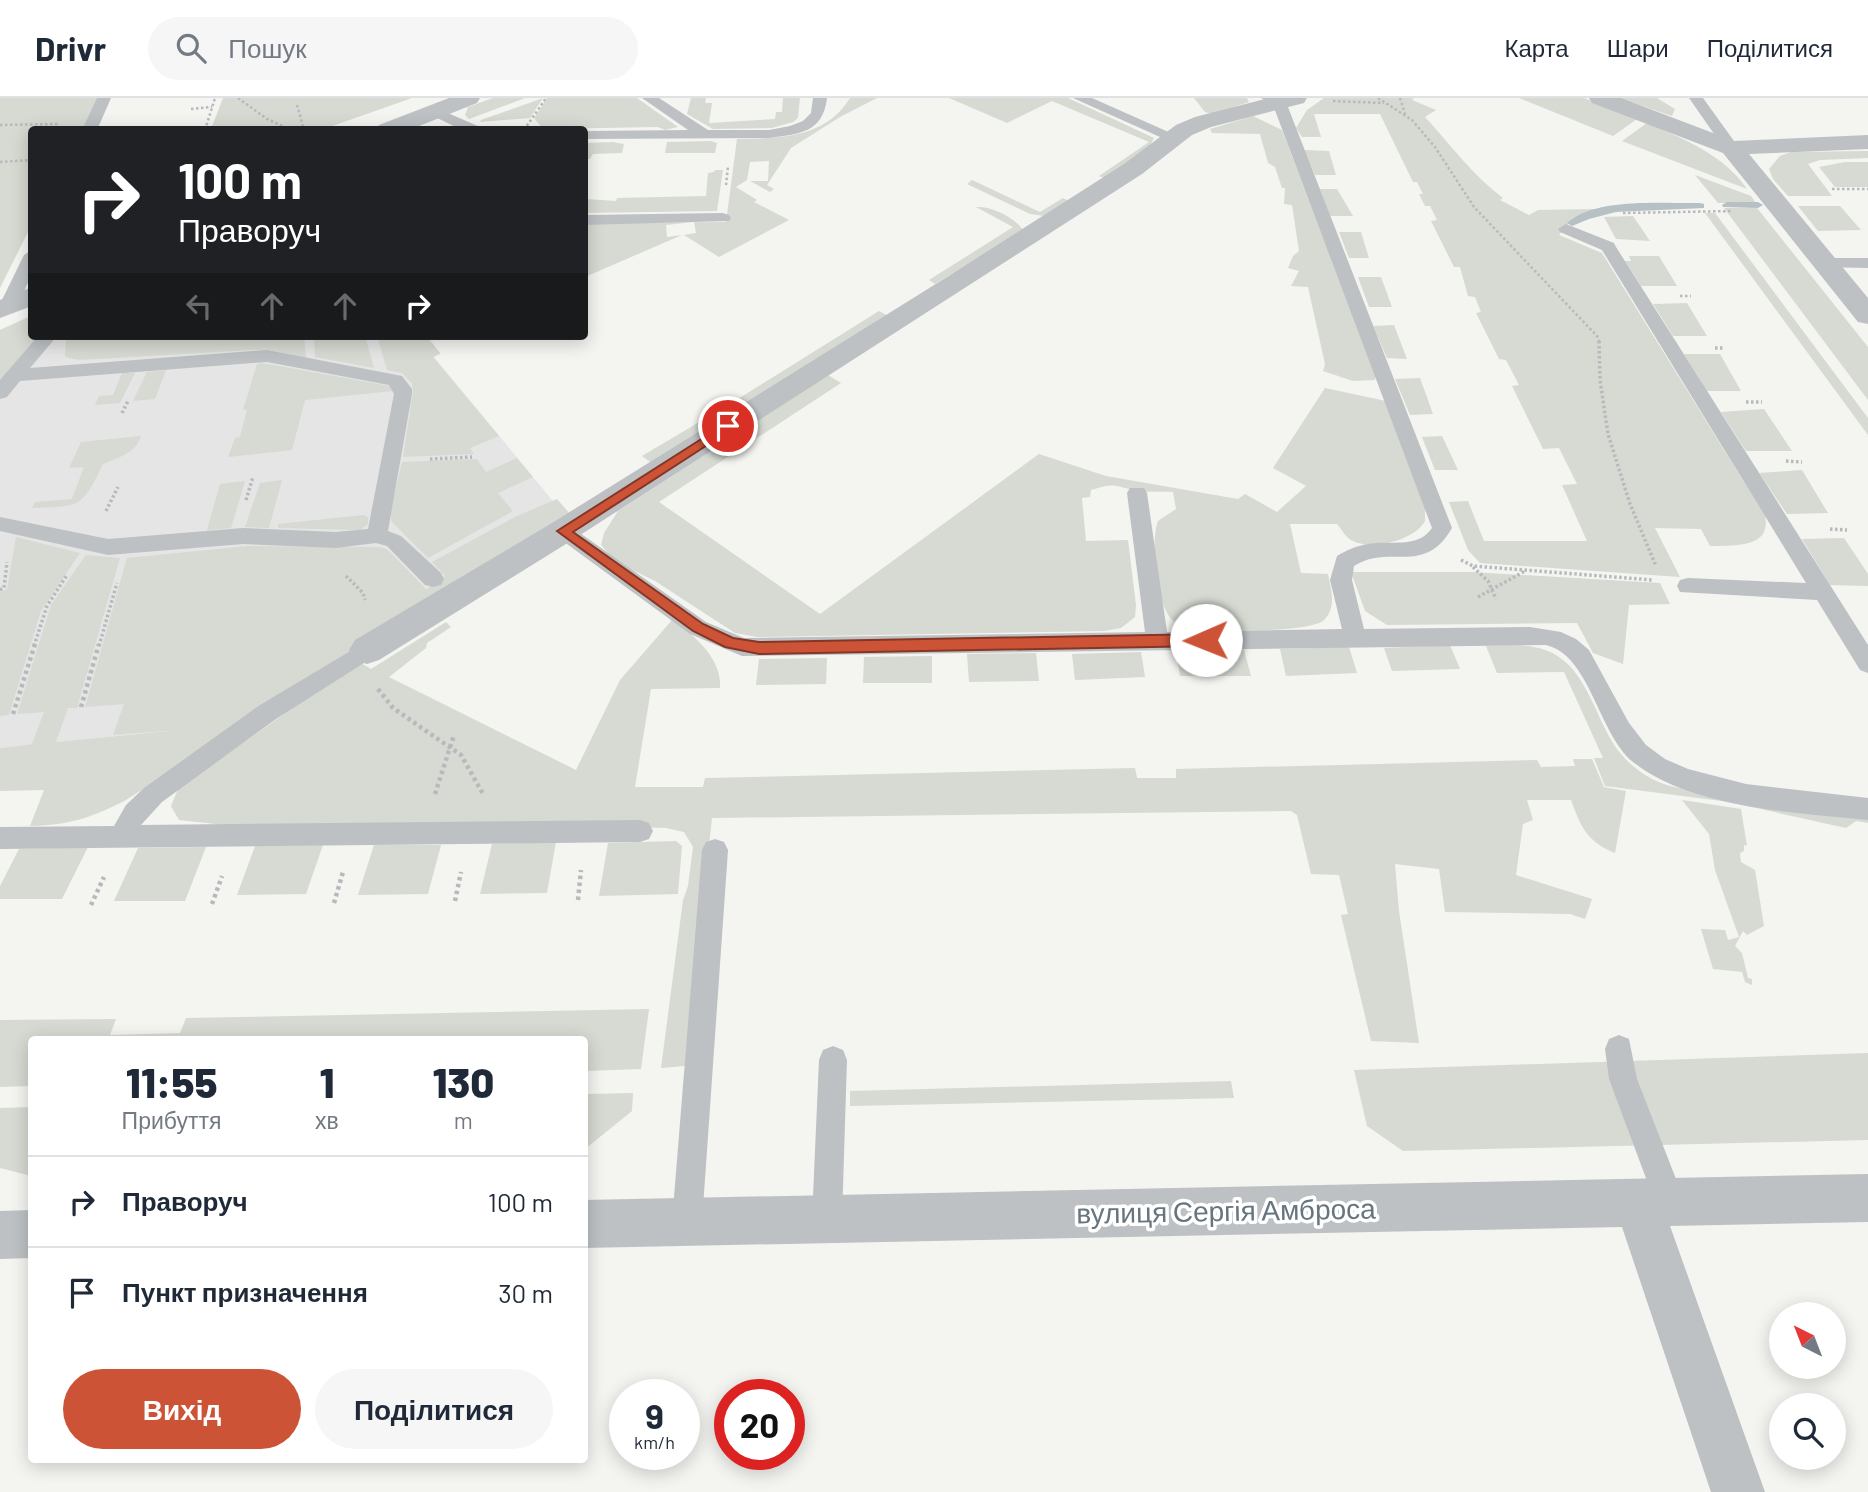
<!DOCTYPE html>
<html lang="uk">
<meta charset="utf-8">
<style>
body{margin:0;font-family:Barlow,sans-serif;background:#f6f6f7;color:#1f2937;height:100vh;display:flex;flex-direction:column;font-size:26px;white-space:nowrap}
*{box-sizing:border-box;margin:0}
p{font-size:23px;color:#747a83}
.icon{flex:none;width:38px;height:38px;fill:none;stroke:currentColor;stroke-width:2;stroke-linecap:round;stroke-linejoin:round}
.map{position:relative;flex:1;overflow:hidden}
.side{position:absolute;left:28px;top:938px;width:560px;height:427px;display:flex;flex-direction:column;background:#fff;border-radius:7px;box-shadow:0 4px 18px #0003}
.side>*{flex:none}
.top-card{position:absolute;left:28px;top:28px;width:560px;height:214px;border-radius:7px;box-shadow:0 4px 18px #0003;background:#202124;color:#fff;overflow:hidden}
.needle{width:46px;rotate:318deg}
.tools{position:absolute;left:1769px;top:1204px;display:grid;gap:14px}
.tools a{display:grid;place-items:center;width:77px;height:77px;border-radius:50%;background:#fff;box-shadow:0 4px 18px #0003;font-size:35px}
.speed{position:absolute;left:609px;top:1281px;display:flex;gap:14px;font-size:35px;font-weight:700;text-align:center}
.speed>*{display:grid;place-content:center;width:91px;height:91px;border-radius:50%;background:#fff;box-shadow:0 4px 18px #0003;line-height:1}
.speed small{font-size:18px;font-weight:400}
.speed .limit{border:10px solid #d22;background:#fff;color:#111}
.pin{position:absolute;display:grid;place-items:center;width:60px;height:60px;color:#fff;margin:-30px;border:4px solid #fff;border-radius:50%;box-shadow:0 2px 7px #0007}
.me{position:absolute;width:77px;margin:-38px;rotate:269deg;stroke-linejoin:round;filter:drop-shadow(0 0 5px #0008)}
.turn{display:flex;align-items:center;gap:24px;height:147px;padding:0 35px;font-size:32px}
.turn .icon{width:91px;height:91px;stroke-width:2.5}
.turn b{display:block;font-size:49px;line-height:60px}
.lanes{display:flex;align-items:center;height:66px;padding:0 35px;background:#0003;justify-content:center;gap:35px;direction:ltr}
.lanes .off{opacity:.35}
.eta{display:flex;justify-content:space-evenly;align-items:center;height:119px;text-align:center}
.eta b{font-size:42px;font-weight:800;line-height:49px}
.button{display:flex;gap:14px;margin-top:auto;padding:14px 35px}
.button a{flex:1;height:80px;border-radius:42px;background:#cd5337;color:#fff;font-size:28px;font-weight:800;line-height:80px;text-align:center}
.button a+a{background:#f6f6f7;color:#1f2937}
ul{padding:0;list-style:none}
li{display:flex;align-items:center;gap:21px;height:91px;padding:0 35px;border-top:2px solid #e0e1e3}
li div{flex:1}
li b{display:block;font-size:26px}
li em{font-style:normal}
header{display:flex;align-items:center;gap:42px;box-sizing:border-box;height:98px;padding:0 35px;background:#fff;border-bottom:2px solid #e0e1e3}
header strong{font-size:33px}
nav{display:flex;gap:38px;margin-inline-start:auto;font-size:24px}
.search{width:490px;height:63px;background:#f6f6f7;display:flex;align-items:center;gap:18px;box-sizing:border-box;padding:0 24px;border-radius:38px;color:#747a83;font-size:26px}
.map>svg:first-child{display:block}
</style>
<header>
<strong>Drivr</strong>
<div class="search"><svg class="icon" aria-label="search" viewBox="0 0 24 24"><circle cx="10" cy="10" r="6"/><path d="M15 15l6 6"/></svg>Пошук</div>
<nav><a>Карта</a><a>Шари</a><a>Поділитися</a></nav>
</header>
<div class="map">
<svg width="1868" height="1394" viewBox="0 0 1868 1394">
<rect width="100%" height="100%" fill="#f4f4f1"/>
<polygon fill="#e4e5e4" points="31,218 32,238 427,238 441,256 434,259 557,408 204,629 0,650 0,232"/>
<g fill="#d6dad2">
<polygon points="0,0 100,0 83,31 32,32 31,128 0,190"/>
<polygon points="223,0 412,0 324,31 211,31"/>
<polygon points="493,0 525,0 469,21 465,17 468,9"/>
<polygon points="543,0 530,20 480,24 481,22"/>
<polygon points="547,0 637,0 678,29 665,32 658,29 543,31 534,20"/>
<polygon points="691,0 706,0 705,5 712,5 709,25 775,21 776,14 782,14 783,0 800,0 798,20 793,24 772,30 713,31 687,16"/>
<path d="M850 0H877L840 19 791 50 767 87 774 91 770 94 750 83H768L769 63 750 64 747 82 736 89 757 102 754 104 789 122 719 159 684 137 696 135 694 124 666 127 667 139 682 137 585 179 584 125 726 124 737 41C779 40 825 41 850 0Z"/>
<polygon points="949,0 1068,0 1154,40 1148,51 1106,81 1099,78 1149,44 1052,3 1007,25"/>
<polygon points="1194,0 1247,0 1249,4 1212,16 1205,14"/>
<path d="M1324 0H1414L1412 2 1436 12 1425 19C1451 47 1473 78 1503 100L1500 102 1529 117 1538 112 1597 111 1573 120 1559 137 1602 155 1765 418C1772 451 1732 447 1710 448L1701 431 1655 430 1680 479 1480 465 1468 452 1449 404 1468 403 1484 443H1587L1562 387 1577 386 1559 350 1543 351 1512 288 1519 287 1506 262 1499 261 1476 215 1481 214 1475 199 1468 198 1460 169H1454L1431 123 1437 122 1430 108H1425L1419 96H1423L1417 84H1413L1380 16H1314L1321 39H1302L1296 30 1307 12Z"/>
<polygon points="1519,0 1584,0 1637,21 1613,38"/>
<polygon points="1619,0 1657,0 1675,11 1672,18"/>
<polygon points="1253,18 1282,32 1376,278 1375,282 1353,283 1323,273 1325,266 1308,189 1291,188 1299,173 1288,170 1293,158 1299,153 1292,107 1284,106 1285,90 1282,90 1275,69 1268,65 1260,36 1212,35 1210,31"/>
<path d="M1647 25C1684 41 1724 57 1747 91L1622 43Z"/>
<polygon points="711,43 717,45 715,55 665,55 667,44"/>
<polygon points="613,44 624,46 622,55 593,56 590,61 585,61 585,45"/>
<polygon points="1304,52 1329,53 1336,77 1315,77"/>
<polygon points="1868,53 1868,60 1820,62 1808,66 1832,98 1788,98 1773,81 1769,71 1780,58 1791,54"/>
<polygon points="1845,64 1868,64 1868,89 1835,89 1819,69"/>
<polygon points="715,72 723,72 717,113 585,115 585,101 616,103 617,100 706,98 708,75 714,74"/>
<polygon points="1695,77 1751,98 1755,104 1718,105"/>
<polygon points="972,82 1040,114 1063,100 1069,103 1044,118 1030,116 967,86"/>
<polygon points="1320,91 1337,91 1353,118 1330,118"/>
<polygon points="1840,108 1861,132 1818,133 1798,108"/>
<path d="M976 109C992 108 1014 119 1023 132L935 186 929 182 1013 129Z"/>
<polygon points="1724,110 1757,110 1868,249 1868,302"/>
<polygon points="1705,115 1715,115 1868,320 1868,337"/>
<polygon points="1633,118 1650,143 1616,141 1604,119"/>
<polygon points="1339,134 1361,134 1369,160 1349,160"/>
<polygon points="1629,158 1659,158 1677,188 1641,188 1625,163 1631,163"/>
<polygon points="1358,179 1381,179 1392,209 1369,209"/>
<polygon points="1687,205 1707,238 1673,238 1653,206"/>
<polygon points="879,213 890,219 746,308 738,301"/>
<polygon points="31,218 32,238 38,238 0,283 0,232"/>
<polygon points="1394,227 1407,261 1387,260 1373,228"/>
<polygon points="73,238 304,238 306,260 268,252 253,252 79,262 65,259 66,243"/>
<polygon points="314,238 365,238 374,270 315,259"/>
<polygon points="377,238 426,238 440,255 433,259 499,338 470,350 474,356 403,359 413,294 412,285 402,275 387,272"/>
<polygon points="1684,256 1720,256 1741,293 1707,293"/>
<polygon points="262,265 390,288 393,293 305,302 292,352 228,359 235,340 240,339 247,312 243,312 257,266"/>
<polygon points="166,272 155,301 133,303 147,274"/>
<polygon points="122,275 135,275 120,305 95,307 99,298 113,297"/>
<path d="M828 277 841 285 659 404 820 516 1039 356 1106 378 1238 401 1245 396 1277 414 1306 388 1273 370 1325 290 1386 303 1425 405V423C1415 442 1372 453 1353 443 1346 440 1342 432 1337 426H1290L1301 475 1328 476C1331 492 1337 509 1324 522 1310 536 1194 535 1176 525 1156 514 1150 443 1158 423L1176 411 1173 394C1161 393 1146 395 1134 392 1112 387 1114 385 1091 392L1090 399 1082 400 1086 443 1128 442 1136 507 1135 519 1121 530 1104 533 757 539 735 535 655 483 616 464 601 447 604 435 618 413Z"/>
<polygon points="1420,280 1433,316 1410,317 1395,281"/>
<polygon points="723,310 733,316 653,366 642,358"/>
<polygon points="1764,311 1792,353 1746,353 1721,314"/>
<path d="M141 338C135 356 119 359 103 366 81 411 81 408 32 410L35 404 72 401 84 369 69 370 81 344Z"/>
<polygon points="1442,338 1458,372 1435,372 1422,339"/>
<polygon points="517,360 533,379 498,395 513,413 428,460 392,424 390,417 402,364 477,361 486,374"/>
<polygon points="1802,372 1828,415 1787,416 1759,375"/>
<polygon points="282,382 269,430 245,429 260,385"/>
<polygon points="245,383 231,430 207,432 220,386"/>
<path d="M557 401 571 417 126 702C91 720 70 727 30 728L44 692 0 693V650L35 646H32L44 614 17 616 51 507 86 457 120 460 77 610H68L56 644 168 633 113 637 124 606 85 609 127 460 248 448 379 449 387 451 426 491 445 478 432 464 517 418Z"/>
<polygon points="363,417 368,419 368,426 360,432 278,430 278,426"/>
<polygon points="16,439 80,455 41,513 9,617 0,618 0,495 7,491"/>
<polygon points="1844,440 1868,476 1868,488 1830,487 1802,441"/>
<polygon points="1351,474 1471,474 1660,485 1670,506 1629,507 1623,566 1593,555 1577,525 1387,527 1365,513"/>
<path d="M672 522C694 537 722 560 720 590L651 591 635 689H703L705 680 1135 670 1137 680H1176V671L1537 662 1541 669 1575 668 1573 661H1592L1604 689 1626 693 1615 755C1588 744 1581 730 1571 702H1527L1533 722 1523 726 1516 777 1592 801 1585 821 1570 816 1445 814 1439 771 1395 766 1399 813 1419 945 1371 943 1341 817 1348 816 1339 777 1311 776 1297 717 1291 713 712 720 685 968 661 970 683 802 688 788 693 749 684 734 666 730 599 728H234L179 722 171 708 178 691 339 577 361 565 371 571 446 524 451 529 427 545 426 550 389 579 576 672 620 582Z"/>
<polygon points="1450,547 1460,571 1392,573 1384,550"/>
<path d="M1486 548C1506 548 1526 545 1545 552 1584 565 1593 613 1613 645 1622 660 1636 672 1652 681 1667 689 1686 691 1703 695 1758 706 1813 712 1868 719V725L1856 723 1846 730 1729 704 1605 688 1594 660H1603L1564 574 1497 575Z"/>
<polygon points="1349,549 1357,575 1286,578 1280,551"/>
<polygon points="1244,552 1251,578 1180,578 1176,553"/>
<polygon points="1141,554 1145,579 1075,582 1072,556"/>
<polygon points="1036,555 1039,583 969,584 967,556"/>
<polygon points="932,558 932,585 863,585 864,559"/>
<polygon points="827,560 826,586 756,587 759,561"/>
<polygon points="1682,702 1741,711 1747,748 1744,747 1744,753 1740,755 1741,764 1755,772 1764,828 1747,837 1743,833 1735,848 1742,855 1748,880 1752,881 1752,887 1745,884 1742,874 1713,871 1701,831 1725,832 1728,842 1739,839 1715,772 1709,736"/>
<polygon points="676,743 682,748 678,796 599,798 608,745"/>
<polygon points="556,744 547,795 480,796 492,746"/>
<polygon points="323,747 306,796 237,797 255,748"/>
<polygon points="374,747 441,747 428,796 358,797"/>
<polygon points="88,749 62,801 0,801 0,788 19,751"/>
<polygon points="206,749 185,803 114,803 138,750"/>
<polygon points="649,911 641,971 585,973 584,942 32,942 31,988 0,989 0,922 116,921 110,937 180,935 186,920"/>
<polygon points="1868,955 1868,1042 1403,1053 1367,1028 1354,972"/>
<polygon points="1231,983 1234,1000 850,1008 850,993"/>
<polygon points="633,995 632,1013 585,1051 585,996"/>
<polygon points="31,1009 32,1009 31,1078 0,1070 0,1010"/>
</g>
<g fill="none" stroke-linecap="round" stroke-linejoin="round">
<g fill="#b7c1c4" fill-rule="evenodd">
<polygon points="1727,104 1758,104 1763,107 1758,110 1723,109 1722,107"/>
<path d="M1700 105 1704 106V110L1616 114 1589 121 1572 128 1567 125C1596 99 1663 106 1700 105Z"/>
</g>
<g stroke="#b7babc" stroke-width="2.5" stroke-dasharray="2.5 2.5" stroke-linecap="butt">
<polyline points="238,0 267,21 291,32"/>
<polyline points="1378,0 1412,22 1435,49 1474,109 1597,238 1600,245"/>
<polyline points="1400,0 1405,16"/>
<polyline points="1333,3 1384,5"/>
<polyline points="297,7 304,32"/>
<polyline points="191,11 212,9"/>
<polyline points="0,27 58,26"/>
<polyline points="205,32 215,0"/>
<polyline points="524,32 546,0"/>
<polyline points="0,64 32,62"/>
<polyline points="726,87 728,68"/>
<polyline points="1832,91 1868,91"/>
<polyline points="1623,115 1733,113"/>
<polyline points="1680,198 1691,198"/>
</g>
<g stroke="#b7babc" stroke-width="3.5" stroke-dasharray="2.5 2.5" stroke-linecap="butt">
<polyline points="1599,243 1600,282 1608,336 1630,406 1656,468"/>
<polyline points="1715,250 1725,250"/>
<polyline points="1746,304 1762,304"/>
<polyline points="122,315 128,303"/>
<polyline points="430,361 472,359"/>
<polyline points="1786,363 1802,364"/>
<polyline points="246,402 253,379"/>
<polyline points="106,413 118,389"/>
<polyline points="1830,431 1847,432"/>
<polyline points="1461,462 1473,468 1653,482"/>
<polyline points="1473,469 1488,483 1496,501"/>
<polyline points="346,478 363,495 365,502"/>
<polyline points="0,492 4,490 7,464"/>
<polyline points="1478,499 1525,473"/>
<polyline points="34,548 47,508 67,477"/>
<polyline points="99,548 117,485"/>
</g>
<g stroke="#b7babc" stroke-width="4.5" stroke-dasharray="3.5 3.5" stroke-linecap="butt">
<polyline points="378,591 393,610 461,657 483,696"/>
<polyline points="81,609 99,546"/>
<polyline points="13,616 35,546"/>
<polyline points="435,696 454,637"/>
<polyline points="578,802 581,772"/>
<polyline points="455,803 461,774"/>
<polyline points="334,805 343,774"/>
<polyline points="212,806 222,778"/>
<polyline points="91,807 104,779"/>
</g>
<g fill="#bdc1c4" fill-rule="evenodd">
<polygon points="97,0 111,0 97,32 82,32"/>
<path d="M642 0H659L708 32H769L790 28 803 23 811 15 813 0H827C823 35 799 36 769 40L584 41V33L688 32Z"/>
<polygon points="1073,0 1092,0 1182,40 1179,43 1169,43"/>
<path d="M1261 0H1282L1286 4 1452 430C1424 479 1390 445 1354 468L1352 482 1364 531 1530 529 1561 534 1576 541 1589 552 1629 625 1646 647 1665 661 1688 671 1746 686 1868 700V722C1796 715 1691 710 1633 664 1598 635 1590 557 1546 547L742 558 690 536 556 438 553 433 556 428 563 426 570 428 706 524 744 540 1145 534 1127 395 1130 390H1144L1147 395 1167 534 1342 531 1330 482 1337 458C1347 452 1356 448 1368 446 1390 442 1418 451 1432 430L1273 7Z"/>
<polygon points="1689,0 1703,0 1739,50 1736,53 1726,53"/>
<polygon points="434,9 480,29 482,32 462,32 429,16 427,13 429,10"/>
<polygon points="723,115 729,117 731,120 729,123 584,127 584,117"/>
<polygon points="1566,126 1614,145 1616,149 1868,547 1868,575 1860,572 1817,502 1680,494 1677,488 1680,482 1688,480 1806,485 1602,152 1560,134 1558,131"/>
<polygon points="32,152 32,176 17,208 14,212 2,212 0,206 24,157"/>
<polygon points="1825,160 1868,160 1868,170 1819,169 1817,165 1819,161"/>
<polygon points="38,238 57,238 30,270 267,252 402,278 412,291 412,296 388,433 401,438 441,475 444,481 441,487 433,489 425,487 387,448 376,445 336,450 243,446 108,457 0,433 0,419 108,441 243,430 336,434 368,431 394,296 389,287 267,264 20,283 7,299 0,301 0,282"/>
<polygon points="367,543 375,546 378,552 375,558 276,621 162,704 141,727 640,722 649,725 653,733 649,741 640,744 0,751 0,729 114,728 126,707 144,690 260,607"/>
<polygon points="715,741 724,744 728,752 702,1124 698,1135 687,1139 676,1135 672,1124 702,752 706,744"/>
<polygon points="1619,937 1629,941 1637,981 1685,1104 1681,1115 1670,1119 1659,1115 1609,981 1605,951 1609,941"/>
<polygon points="833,948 843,952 847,962 842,1121 838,1132 827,1136 816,1132 812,1121 819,962 823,952"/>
</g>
<g fill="#bdc1c4" fill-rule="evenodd">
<polygon points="449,0 480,0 477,5 409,32 376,32 379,27"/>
<polygon points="1269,0 1307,0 1304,5 1211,29 1192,37 1142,76 574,441 379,562 367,566 355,562 349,552 355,542 552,425 947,179 1124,66 1176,27 1195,19"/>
<polygon points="1589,0 1621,0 1734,43 1868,37 1868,51 1749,56 1868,200 1868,226 1858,224 1723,55 1592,5"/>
<polygon points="32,189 32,208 0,220 0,202"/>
<polygon points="1868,1076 1868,1124 1670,1128 1765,1394 1711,1394 1622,1129 584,1150 584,1102"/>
<polygon points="32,1112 32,1160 0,1161 0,1113"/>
</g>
</g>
<polygon fill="#cd5337" stroke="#853624" stroke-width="2" points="728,324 732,325 732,331 573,434 703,526 733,540 759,544 1206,536 1214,542 1206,548 759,556 725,549 693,533 557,433"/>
<g text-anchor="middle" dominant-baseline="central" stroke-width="7" stroke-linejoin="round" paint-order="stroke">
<g font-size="28" fill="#66757e" stroke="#fff">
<text transform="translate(1226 1112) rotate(-1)">вулиця Сергія Амброса</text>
</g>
</g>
</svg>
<div class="tools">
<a><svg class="needle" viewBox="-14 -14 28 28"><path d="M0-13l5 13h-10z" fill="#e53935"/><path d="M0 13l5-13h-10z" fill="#747a83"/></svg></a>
<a><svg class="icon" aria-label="search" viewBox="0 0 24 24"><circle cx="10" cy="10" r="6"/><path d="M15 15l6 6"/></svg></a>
</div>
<div class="speed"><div>9<small>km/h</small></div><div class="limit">20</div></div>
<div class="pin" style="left:728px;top:328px;background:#d93025"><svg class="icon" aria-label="arrive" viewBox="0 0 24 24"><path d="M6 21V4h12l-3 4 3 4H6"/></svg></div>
<svg class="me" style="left:1206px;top:542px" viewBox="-20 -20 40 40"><circle r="19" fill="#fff"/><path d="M0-13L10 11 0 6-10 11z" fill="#cd5337"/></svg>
<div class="top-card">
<div class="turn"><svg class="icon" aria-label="right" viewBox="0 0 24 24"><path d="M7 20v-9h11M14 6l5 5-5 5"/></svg><div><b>100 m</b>Праворуч</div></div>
<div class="lanes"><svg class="icon off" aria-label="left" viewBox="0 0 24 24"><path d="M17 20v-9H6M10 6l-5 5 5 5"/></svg><svg class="icon off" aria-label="ahead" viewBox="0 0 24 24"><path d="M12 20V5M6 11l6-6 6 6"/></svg><svg class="icon off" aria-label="ahead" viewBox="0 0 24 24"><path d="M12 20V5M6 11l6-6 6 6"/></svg><svg class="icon" aria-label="right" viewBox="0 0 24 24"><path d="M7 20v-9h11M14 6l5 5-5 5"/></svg></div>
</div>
<section class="side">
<div class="eta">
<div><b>11:55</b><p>Прибуття</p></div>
<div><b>1</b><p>хв</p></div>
<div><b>130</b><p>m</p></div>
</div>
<ul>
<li><svg class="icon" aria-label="right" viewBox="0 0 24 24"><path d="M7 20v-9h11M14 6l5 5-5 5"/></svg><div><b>Праворуч</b></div><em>100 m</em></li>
<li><svg class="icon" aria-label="arrive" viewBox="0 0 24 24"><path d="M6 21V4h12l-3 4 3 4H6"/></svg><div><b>Пункт призначення</b></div><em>30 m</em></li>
</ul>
<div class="button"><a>Вихід</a><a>Поділитися</a></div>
</section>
</div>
